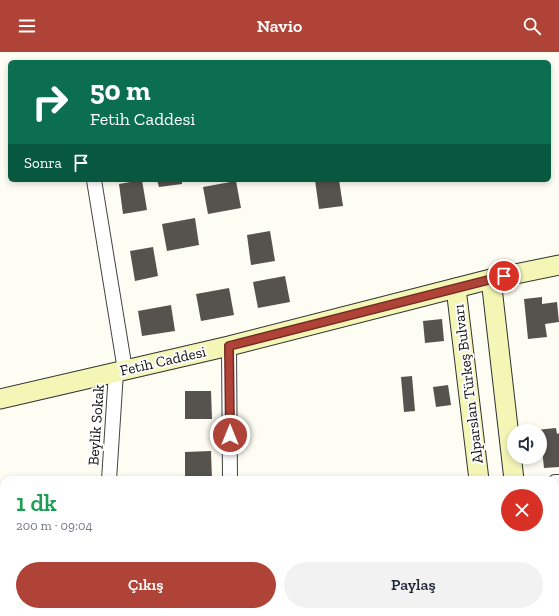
<!DOCTYPE html>
<html lang="tr">
<meta charset="utf-8">
<style>
body{margin:0;font-family:"Zilla Slab",serif;background:#f2f2f3;color:#1f2937;height:100vh;display:flex;flex-direction:column;font-size:15px;white-space:nowrap}
*{box-sizing:border-box;margin:0}
p{font-size:13px;color:#747a83}
.icon{flex:none;width:22px;height:22px;fill:none;stroke:currentColor;stroke-width:2;stroke-linecap:round;stroke-linejoin:round}
.map{position:relative;flex:1;overflow:hidden}
.side{position:absolute;left:0px;top:424px;width:559px;height:140px;display:flex;flex-direction:column;background:#fff;border-radius:12px 12px 0 0;box-shadow:0 2px 6px #0003}
.side>*{flex:none}
.banner{position:absolute;left:8px;top:8px;width:543px;height:122px;border-radius:6px;box-shadow:0 2px 6px #0003;background:#0b6e4f;color:#fff;overflow:hidden}
.controls{position:absolute;left:507px;top:372px;display:grid;gap:8px}
.controls a{display:grid;place-items:center;width:40px;height:40px;border-radius:50%;background:#fff;box-shadow:0 2px 6px #0003;font-size:20px}
.pin{position:absolute;display:grid;place-items:center;width:34px;height:34px;color:#fff;margin:-17px;border:2px solid #fff;border-radius:50%;box-shadow:0 1px 4px #0007}
.me{position:absolute;width:44px;margin:-22px;rotate:0deg;stroke-linejoin:round;filter:drop-shadow(0 0 3px #0008)}
.turn{display:flex;align-items:center;gap:14px;height:84px;padding:0 16px;font-size:18px}
.turn .icon{width:52px;height:52px;stroke-width:2.5}
.turn b{display:block;font-size:28px;line-height:34px}
.then{display:flex;align-items:center;height:38px;padding:0 16px;background:#0003;gap:8px;font-size:15px}
.round{display:grid;place-items:center;flex:none;width:42px;height:42px;border-radius:21px;background:#f2f2f3}
.head{display:flex;align-items:center;justify-content:space-between;height:68px;padding:0 16px}
h1{font-size:24px;font-weight:600;line-height:30px;color:#1e9e55}
.cta{display:flex;gap:8px;margin-top:auto;padding:8px 16px}
.cta a{flex:1;height:46px;border-radius:24px;background:#af4337;color:#fff;font-size:16px;font-weight:600;line-height:46px;text-align:center}
.cta a+a{background:#f2f2f3;color:#1f2937}
header{display:flex;justify-content:space-between;align-items:center;height:52px;padding:0 16px;background:#af4337;color:#fff;font-size:18px;font-weight:600}
.map>svg:first-child{display:block}
</style>
<header><svg class="icon" aria-label="menu" viewBox="0 0 24 24"><path d="M4 6h16M4 12h16M4 18h16"/></svg>Navio<svg class="icon" aria-label="search" viewBox="0 0 24 24"><circle cx="10" cy="10" r="6"/><path d="M15 15l6 6"/></svg></header>
<div class="map">
<svg width="559" height="564" viewBox="0 0 559 564">
<rect width="100%" height="100%" fill="#fdfdf3"/>
<g fill="#56524d">
<polygon points="142,128 147,158 123,162 119,132"/>
<polygon points="157,128 182,128 182,132 159,135"/>
<polygon points="315,128 339,128 343,154 319,157"/>
<polygon points="236,129 241,156 208,162 203,135"/>
<polygon points="195,166 199,193 167,199 162,172"/>
<polygon points="270,179 275,209 251,213 247,183"/>
<polygon points="153,195 158,224 135,229 130,199"/>
<polygon points="285,224 290,250 258,256 253,230"/>
<polygon points="229,236 234,263 201,269 196,242"/>
<polygon points="542,245 542,252 557,250 559,270 545,272 547,285 528,287 524,247"/>
<polygon points="171,253 175,279 142,284 138,259"/>
<polygon points="442,267 444,289 425,291 423,269"/>
<polygon points="412,324 415,359 404,360 401,325"/>
<polygon points="448,333 451,353 436,355 433,335"/>
<polygon points="185,339 211,339 212,367 185,367"/>
<polygon points="556,376 557,382 559,381 559,415 544,416 540,379 536,378"/>
<polygon points="211,399 212,428 185,428 185,400"/>
<polygon points="555,458 559,458 559,496 555,497"/>
<polygon points="556,523 559,523 559,543 558,543"/>
</g>
<g fill="none" stroke-linecap="round" stroke-linejoin="round">
<defs>
<g id="street">
<polyline points="94,128 125,318"/>
<polyline points="229,294 230,428"/>
<polyline points="109,428 116,320"/>
<polyline points="555,430 559,430"/>
<polyline points="231,560 232,564"/>
<polyline points="99,564 99,560"/>
</g>
<g id="secondary">
<polyline points="491,227 514,428"/>
<polyline points="456,236 479,428"/>
<polyline points="0,347 229,294 491,227 559,213"/>
<polyline points="495,560 496,564"/>
<polyline points="530,560 530,564"/>
</g>
</defs>
<use href="#street" stroke="#424242" stroke-width="16"/>
<use href="#secondary" stroke="#313131" stroke-width="21"/>
<use href="#street" stroke="#fff" stroke-width="14"/>
<use href="#secondary" stroke="#f3f6b5" stroke-width="19"/>
</g>
<g fill="none" stroke-linecap="round" stroke-linejoin="round">
<defs>
<polyline id="route" points="230,383 229,294 504,224"/>
</defs>
<use href="#route" stroke="#722c24" stroke-width="10"/>
<use href="#route" stroke="#af4337" stroke-width="7"/>
</g>
<g text-anchor="middle" dominant-baseline="central" stroke-width="4" stroke-linejoin="round" paint-order="stroke">
<g font-size="15" fill="#0f0f0f" stroke="#fff">
<text transform="translate(163 309) rotate(-13)">Fetih Caddesi</text>
<text transform="translate(468 332) rotate(-97)">Alparslan Türkeş Bulvarı</text>
<text transform="translate(96 373) rotate(-86)">Beylik Sokak</text>
</g>
</g>
</svg>
<div class="controls">
<a><svg class="icon" aria-label="sound" viewBox="0 0 24 24"><path d="M4 9h4l5-4v14l-5-4H4zM17 9q2 3 0 6"/></svg></a>
</div>
<div class="pin" style="left:504px;top:224px;background:#d93025"><svg class="icon" aria-label="arrive" viewBox="0 0 24 24"><path d="M6 21V4h12l-3 4 3 4H6"/></svg></div>
<svg class="me" style="left:230px;top:383px" viewBox="-20 -20 40 40"><circle r="17" fill="#af4337" stroke="#fff" stroke-width="3"/><path d="M0-11L8 9 0 5-8 9z" fill="#fff"/></svg>
<div class="banner">
<div class="turn"><svg class="icon" aria-label="right" viewBox="0 0 24 24"><path d="M7 20v-9h11M14 6l5 5-5 5"/></svg><div><b>50 m</b>Fetih Caddesi</div></div>
<div class="then">Sonra<svg class="icon" aria-label="arrive" viewBox="0 0 24 24"><path d="M6 21V4h12l-3 4 3 4H6"/></svg></div>
</div>
<section class="side">
<div class="head"><div><h1>1 dk</h1><p>200 m · 09:04</p></div><a class="round" style="background:#d93025;color:#fff"><svg class="icon" aria-label="close" viewBox="0 0 24 24"><path d="M6 6l12 12M18 6L6 18"/></svg></a></div>
<div class="cta"><a>Çıkış</a><a>Paylaş</a></div>
</section>
</div>
